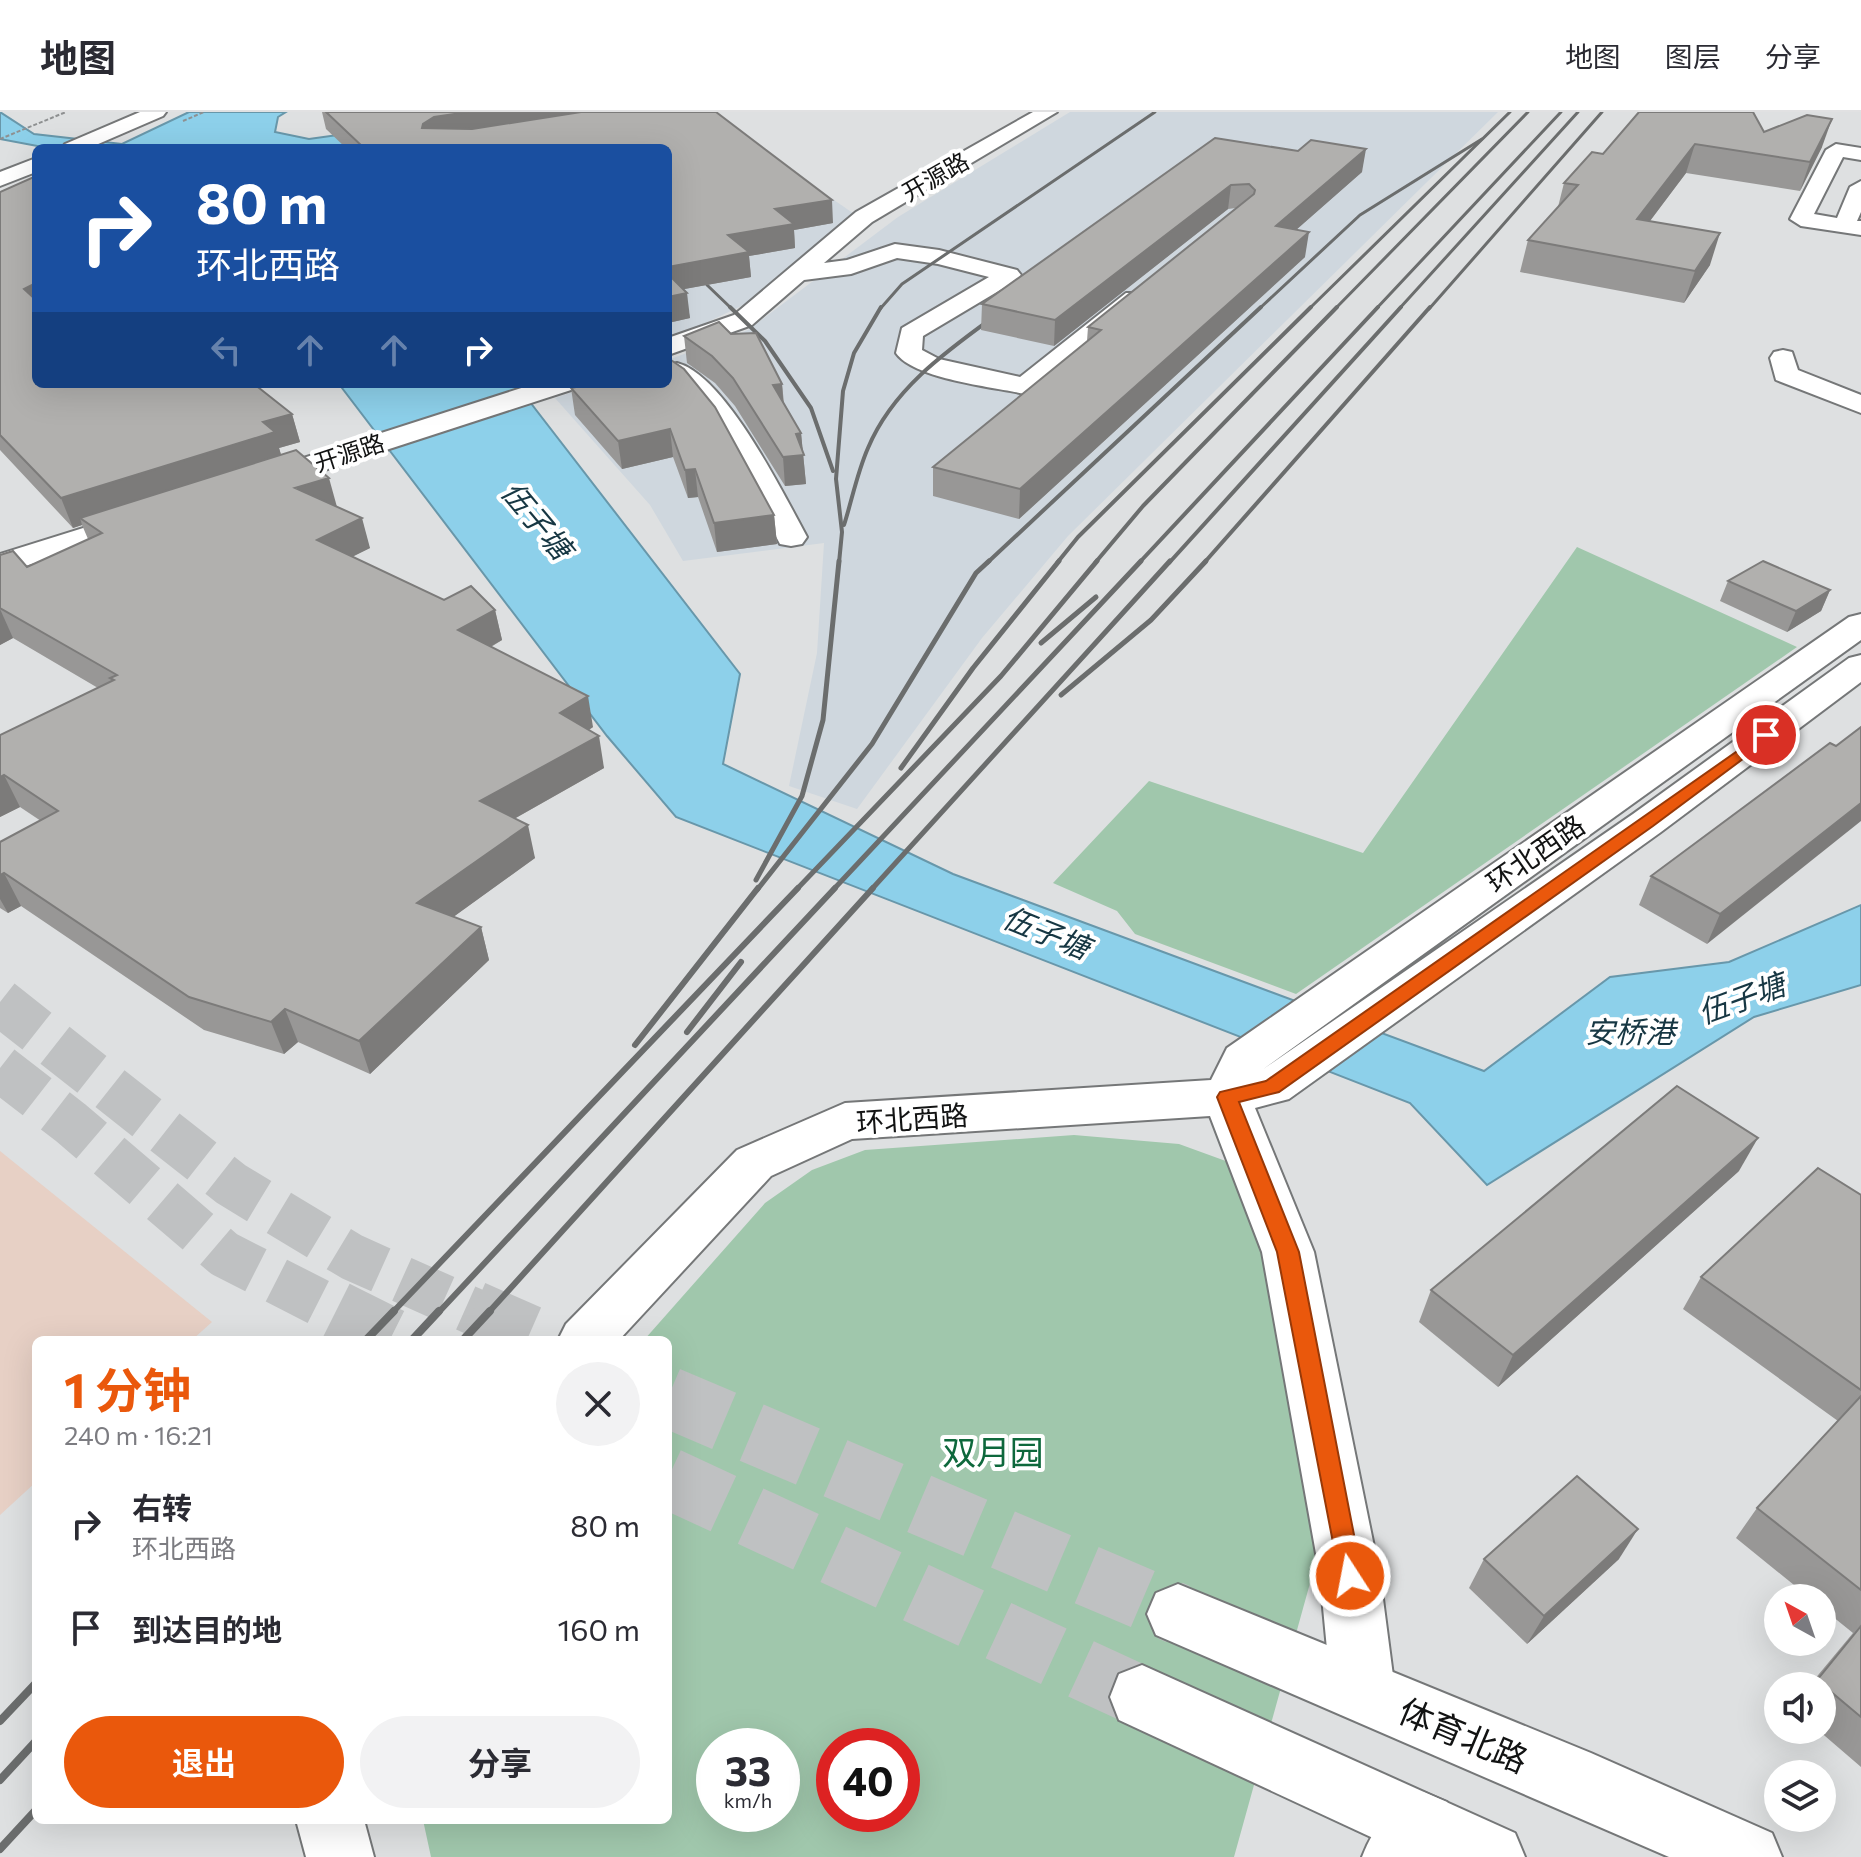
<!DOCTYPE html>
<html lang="zh">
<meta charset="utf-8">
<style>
body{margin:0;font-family:Commissioner,"Noto Sans SC",sans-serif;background:#f2f2f3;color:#2b2b33;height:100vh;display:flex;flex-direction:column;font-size:30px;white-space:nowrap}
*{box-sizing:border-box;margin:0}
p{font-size:26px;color:#7c7c81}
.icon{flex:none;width:44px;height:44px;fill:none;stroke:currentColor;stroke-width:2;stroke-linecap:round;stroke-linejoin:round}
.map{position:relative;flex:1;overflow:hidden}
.drawer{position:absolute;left:32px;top:1224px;width:640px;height:488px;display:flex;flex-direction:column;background:#fff;border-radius:12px;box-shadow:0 8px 32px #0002}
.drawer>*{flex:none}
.banner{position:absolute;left:32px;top:32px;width:640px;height:244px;border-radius:12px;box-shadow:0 8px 32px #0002;background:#1a4fa0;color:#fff;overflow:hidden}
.needle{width:52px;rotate:320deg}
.fabs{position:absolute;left:1764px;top:1472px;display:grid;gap:16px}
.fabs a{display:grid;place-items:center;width:72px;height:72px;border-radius:50%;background:#fff;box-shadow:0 8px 32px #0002;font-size:40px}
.speed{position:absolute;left:696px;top:1616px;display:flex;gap:16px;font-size:40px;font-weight:700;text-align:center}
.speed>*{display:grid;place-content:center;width:104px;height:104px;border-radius:50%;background:#fff;box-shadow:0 8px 32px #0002;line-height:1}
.speed small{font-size:20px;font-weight:400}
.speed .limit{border:12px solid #d22;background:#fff;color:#111}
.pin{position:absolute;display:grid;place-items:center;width:68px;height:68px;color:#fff;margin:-34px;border:4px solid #fff;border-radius:50%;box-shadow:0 2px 8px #0007}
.me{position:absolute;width:88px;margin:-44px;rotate:349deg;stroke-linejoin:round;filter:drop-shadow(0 0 6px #0008)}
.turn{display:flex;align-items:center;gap:28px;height:168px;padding:0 32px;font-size:36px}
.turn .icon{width:104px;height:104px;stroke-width:2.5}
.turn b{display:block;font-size:56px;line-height:68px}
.lanes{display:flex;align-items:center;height:76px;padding:0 32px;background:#0003;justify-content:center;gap:40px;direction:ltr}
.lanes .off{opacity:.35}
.round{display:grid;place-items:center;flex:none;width:84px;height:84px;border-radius:42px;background:#f2f2f3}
.summary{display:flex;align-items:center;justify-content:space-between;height:136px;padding:0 32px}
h1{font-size:48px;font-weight:700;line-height:60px;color:#ea580c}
.cta{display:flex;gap:16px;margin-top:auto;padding:16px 32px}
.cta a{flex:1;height:92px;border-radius:48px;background:#ea580c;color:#fff;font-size:32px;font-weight:700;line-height:92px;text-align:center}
.cta a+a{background:#f2f2f3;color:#2b2b33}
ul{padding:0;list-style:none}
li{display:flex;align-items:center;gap:24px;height:104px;padding:0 32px}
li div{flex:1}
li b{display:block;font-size:30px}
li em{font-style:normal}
header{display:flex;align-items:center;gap:48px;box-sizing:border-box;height:112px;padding:0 40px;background:#fff;border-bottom:2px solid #e1e1e2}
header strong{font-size:38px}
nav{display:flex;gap:44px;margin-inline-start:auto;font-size:28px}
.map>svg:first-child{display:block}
</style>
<header>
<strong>地图</strong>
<nav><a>地图</a><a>图层</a><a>分享</a></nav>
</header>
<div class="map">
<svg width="1861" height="1745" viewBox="0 0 1861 1745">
<rect width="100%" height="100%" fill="#dee0e1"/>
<polygon fill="#e7d0c5" points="0,1039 212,1210 192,1228 36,1228 36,1370 0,1403"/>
<g fill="#cfd7de">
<polygon points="708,0 857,104 754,188 697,215 668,224 668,36 412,36"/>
<polygon points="1070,0 1498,0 1068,424 982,526 857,697 789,674 817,541 824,431 683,449 650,393 555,286 596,272 668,272 668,248 748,218 898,105"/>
</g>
<g fill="#a0c7ac" fill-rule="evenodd">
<polygon points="1577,435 1797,535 1296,882 1135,822 1117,799 1053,771 1149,669 1363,741"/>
<path d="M1074 1023 1179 1032 1234 1052 1275 1147 1322 1428 1234 1745H431L423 1708H668V1228H644L765 1091 812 1058 865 1038ZM714 1634H782V1702H714ZM834 1634H902V1702H834Z"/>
</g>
<g fill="#8dd0ea" stroke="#6897aa" stroke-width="2">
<polygon points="0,0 34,22 122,32 189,0 286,0 278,5 275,20 309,27 395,15 412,36 48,36 0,27"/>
<polygon points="339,272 516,272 740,562 723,652 953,762 1484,959 1610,865 1729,850 1861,793 1861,873 1754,905 1487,1073 1410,991 676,705 607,624"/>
</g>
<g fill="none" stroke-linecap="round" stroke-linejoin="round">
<g stroke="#bfc1c2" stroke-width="47" stroke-dasharray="47 23" stroke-linecap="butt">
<polyline points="0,890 231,1072 352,1145 477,1201"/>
<polyline points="0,956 71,1011 224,1142 340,1201"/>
</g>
<g stroke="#bfc1c2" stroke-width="61" stroke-dasharray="61 30" stroke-linecap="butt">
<polyline points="336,1199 394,1228"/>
<polyline points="473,1199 539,1228"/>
<polyline points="668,1285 1178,1502"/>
<polyline points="668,1366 1142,1585"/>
</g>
<defs>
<g id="minor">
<path d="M1033 0H1057L872 110 824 151 847 148 895 132 939 138 1017 158 1021 163 1017 168 923 224 922 238 939 247 1020 265 1126 181H1144L1147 186 1144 191 1035 280 1025 282C994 275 914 267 896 241L902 216 989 165 938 152 897 146 851 162 804 168 752 213 668 243V226L734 203 856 100Z"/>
<polygon points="1836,32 1861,36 1861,48 1843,45 1814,102 1837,106 1850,75 1861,69 1861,100 1857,109 1861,109 1861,123 1801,114 1790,107 1826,38"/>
<polygon points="1783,238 1792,240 1798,258 1861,283 1861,301 1776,268 1770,246 1774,240"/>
<path d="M677 251C725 263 783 381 807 425L802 432 791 434 780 432 729 335 679 270 668 265V253Z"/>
<polygon points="534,272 574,272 571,278 266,377 255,380 244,377 240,371 244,365"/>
<polygon points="144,397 155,399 159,406 155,413 0,462 0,442"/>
<polygon points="1861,502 1861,528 1262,958 1633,702 1849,546 1861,543 1861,570 1661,720 1289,987 1255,996 1314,1140 1380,1464 1395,1579 1386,1602 1363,1611 1340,1602 1331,1579 1320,1464 1262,1140 1210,1004 852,1027 771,1064 619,1228 558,1228 566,1212 737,1038 845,991 1211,968 1227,936 1849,505"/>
<path d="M1423 1680 1447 1690 1457 1714 1441 1745H1362C1375 1712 1390 1694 1423 1680Z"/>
<polygon points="296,1708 364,1708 374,1745 306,1745"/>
</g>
<g id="major">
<polygon points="1178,1472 1591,1641 1772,1721 1782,1745 1669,1745 1156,1523 1147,1502 1156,1481"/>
<polygon points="1142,1553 1515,1721 1525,1745 1414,1745 1119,1608 1110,1585 1119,1562"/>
</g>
<g id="highway">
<polygon points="140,0 166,0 163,4 89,36 62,36 65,32"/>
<polygon points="36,46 36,60 0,74 0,60"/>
</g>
</defs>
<use href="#minor" stroke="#757778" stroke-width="4"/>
<use href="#major" stroke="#757778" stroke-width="4"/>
<use href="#highway" stroke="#757778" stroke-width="4"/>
<g stroke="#8e9091" stroke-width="2" stroke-dasharray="4 2" stroke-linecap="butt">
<polyline points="183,9 204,0"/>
<polyline points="0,27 66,0"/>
</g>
<use href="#minor" fill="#fff" fill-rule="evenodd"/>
<use href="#major" fill="#fff" fill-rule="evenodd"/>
<use href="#highway" fill="#fff" fill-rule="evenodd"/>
<g stroke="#6b6d6d" stroke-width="3">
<polyline points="707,173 732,197"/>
<polyline points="880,197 902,172 1155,0"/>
<polyline points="1259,197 1360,103 1482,27"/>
<polyline points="1309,197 1510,0"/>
<polyline points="1335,197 1528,0"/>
<polyline points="1376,197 1561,0"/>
<polyline points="1399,197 1578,0"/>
<polyline points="1429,197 1602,0"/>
</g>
<g stroke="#6b6d6d" stroke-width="4">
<polyline points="730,195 765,229 811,296 833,359"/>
<path d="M844 413C852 388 857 361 868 336 893 276 948 238 999 201"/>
<polyline points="839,451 842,420 836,367 843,279 854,241 881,195"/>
<polyline points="987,451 1261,195"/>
<polyline points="1057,451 1078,425 1311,195"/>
<polyline points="1095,451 1143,394 1337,195"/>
<polyline points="1139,451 1378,195"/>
<polyline points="1169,451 1401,195"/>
<polyline points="1204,451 1430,195"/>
</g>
<g stroke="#6b6d6d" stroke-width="5">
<polyline points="1041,531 1096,485"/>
<polyline points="1061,583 1151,508 1206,449"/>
<polyline points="901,656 973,556 1059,449"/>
<polyline points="756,768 802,684 823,608 839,449"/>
<polyline points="757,778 872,632 976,461 989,449"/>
<polyline points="796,778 1001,564 1097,449"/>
<polyline points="833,778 1141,449"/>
<polyline points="871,778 1170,449"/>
</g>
<g stroke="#6b6d6d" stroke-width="6">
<polyline points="687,920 741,850"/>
<polyline points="635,933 758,776"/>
<polyline points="392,1201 798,776"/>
<polyline points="438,1201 835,776"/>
<polyline points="488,1201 873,776"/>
</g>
<g stroke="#6b6d6d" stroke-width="8">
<polyline points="366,1228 394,1199"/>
<polyline points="412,1228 439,1199"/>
<polyline points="463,1228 490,1199"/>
<polyline points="0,1609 36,1571"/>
<polyline points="0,1668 36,1629"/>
<polyline points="0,1737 36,1698"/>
</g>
</g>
<g fill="#989796">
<polygon points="322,0 716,0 833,111 794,118 795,136 749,144 751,165 684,177 690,206 668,211 668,36 346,36 326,17"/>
<polygon points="1764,20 1822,35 1800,79 1686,61 1650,109 1710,153 1684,191 1520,160 1528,128 1558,95 1564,71 1603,42"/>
<polygon points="1215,26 1362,60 1296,118 1305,145 1019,407 933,384 933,355 1087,229 1088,215 1236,96 1228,97 1054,234 981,218 982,192"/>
<polygon points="0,80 36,272 292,302 300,330 279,336 281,343 337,395 370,436 352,445 444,488 495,498 502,528 491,535 593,615 589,618 604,656 514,707 535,746 453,805 481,815 489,848 370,962 298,930 284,942 204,918 21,794 8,801 0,796 0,730 41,709 20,695 0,705 0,623 98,576 13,526 0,533 0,443 27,455 88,427 82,413 73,416 0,338"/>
<polygon points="684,224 782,272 784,291 801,321 806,372 785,374 735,294 715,271 687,251"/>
<polygon points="668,272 774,403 777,432 717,440 698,385 688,386 673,345 622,357 575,303 571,276"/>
<polygon points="1728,469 1830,478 1821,499 1787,520 1720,489"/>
<polygon points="1830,631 1707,832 1639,793 1651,764"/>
<polygon points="1739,1059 1498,1275 1419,1210 1431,1178"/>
<polygon points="1861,1083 1861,1655 1818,1618 1822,1618 1822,1574 1809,1574 1853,1521 1822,1496 1822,1486 1810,1486 1736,1426 1757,1396 1838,1309 1683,1197 1701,1165"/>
<polygon points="1484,1447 1619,1447 1527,1532 1469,1476"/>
</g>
<g fill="#7c7b7a">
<polygon points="468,0 608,0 439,27 422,16 423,12 434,5"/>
<polygon points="1832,7 1822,35 1800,79 1810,50"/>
<polygon points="1695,32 1686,61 1628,138 1637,107"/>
<polygon points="1366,37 1362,60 1272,139 1276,114"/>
<polygon points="1231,73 1228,97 1054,234 1055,208"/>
<polygon points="832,88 833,111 794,118 795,136 749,144 751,165 668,180 668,155 775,97"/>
<polygon points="1309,120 1305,145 1019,407 1020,377"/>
<polygon points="1720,121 1710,153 1684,191 1695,159"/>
<polygon points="36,171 36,201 24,177"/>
<polygon points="687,181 690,206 668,211 668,185"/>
<polygon points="782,272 784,300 773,273"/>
<polygon points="292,302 300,330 279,336 283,349 80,406 82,413 73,416 61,386 263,310"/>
<polygon points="670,317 673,345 622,357 618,329"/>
<polygon points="801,321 806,372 785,374 783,345 796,322"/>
<polygon points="695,357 698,385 688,386 685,358"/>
<polygon points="329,366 337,395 295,376"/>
<polygon points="774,403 777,432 717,440 714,411"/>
<polygon points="362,406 370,436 325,458 317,428"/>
<polygon points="1830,478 1821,499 1787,520 1796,499"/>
<polygon points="0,497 13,526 0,533"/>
<polygon points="495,498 502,528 465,549 458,518"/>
<polygon points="588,584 593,615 566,632 560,601"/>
<polygon points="599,624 604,656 487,722 480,689"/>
<polygon points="4,663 20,695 0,705 0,665"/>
<polygon points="1861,691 1861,709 1707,832 1720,802"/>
<polygon points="528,713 535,746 427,824 417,791"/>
<polygon points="4,761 21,794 8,801 0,787 0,763"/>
<polygon points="481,815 489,848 370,962 359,929"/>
<polygon points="285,897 298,930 284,942 271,910"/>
<polygon points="1758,1026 1739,1059 1498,1275 1513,1243"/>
<polygon points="1638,1417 1619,1447 1527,1532 1544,1504"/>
</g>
<g fill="#b1b0ae" stroke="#7c7b7a" stroke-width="2">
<polygon points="326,0 468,0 434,5 423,12 422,16 472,17 581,0 716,0 832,88 775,97 794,112 728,123 749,140 668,155 668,36 364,36"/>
<polygon points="1639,0 1753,0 1764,20 1807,3 1832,7 1810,50 1695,32 1637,107 1720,121 1695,159 1528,128 1578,73 1564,71 1592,40 1603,42"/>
<polygon points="1215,26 1298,39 1311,28 1366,37 1276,114 1309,120 1020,377 933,355 1101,218 1088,215 1254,82 1255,78 1249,72 1231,73 1055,208 982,192"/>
<polygon points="36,64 36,171 24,177 36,188 36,272 254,272 292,302 263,310 275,320 61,386 0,323 0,80"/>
<polygon points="668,162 687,181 668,185"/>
<polygon points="719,210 731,222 756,221 782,272 773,273 801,321 796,322 804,343 783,345 733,266 712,244 684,224"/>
<polygon points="668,246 684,257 715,295 774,403 714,411 695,357 685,358 670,317 618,329 571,276 591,272 668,272"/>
<polygon points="296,338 329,366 295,376 362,406 317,428 444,488 471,474 495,498 458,518 588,584 560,601 599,624 480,689 528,713 417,791 481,815 359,929 285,897 271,910 189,885 4,761 0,763 0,730 58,699 4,663 0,665 0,623 114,568 110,566 117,563 0,496 0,443 13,439 27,455 102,421 80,406"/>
<polygon points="1763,449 1830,478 1796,499 1728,469"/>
<polygon points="1861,615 1861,691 1720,802 1651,764 1830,631 1836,634"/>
<polygon points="1677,974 1758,1026 1513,1243 1431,1178"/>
<polygon points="1818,1056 1861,1083 1861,1278 1701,1165"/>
<polygon points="1861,1284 1861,1478 1757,1396"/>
<polygon points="1577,1364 1638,1417 1544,1504 1484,1447"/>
<polygon points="1861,1514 1861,1605 1817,1568"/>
</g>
<polygon fill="#ea580c" stroke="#983908" stroke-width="2" points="1766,619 1774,623 1771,626 1653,714 1279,980 1239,990 1299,1140 1362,1464 1359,1472 1350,1476 1341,1472 1277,1140 1217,985 1220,980 1266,969"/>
<g text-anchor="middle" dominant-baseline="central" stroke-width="8" stroke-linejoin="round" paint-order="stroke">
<g font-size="24" fill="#121313" stroke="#fff">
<text transform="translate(935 64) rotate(-30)">开源路</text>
<text transform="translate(349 340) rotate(-18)">开源路</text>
</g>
<g font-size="28" fill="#121313" stroke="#fff">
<text transform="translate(1535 741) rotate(-35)">环北西路</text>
<text transform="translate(912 1006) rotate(-4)">环北西路</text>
</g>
<g font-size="30" font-style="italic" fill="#173743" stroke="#fff">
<text transform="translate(538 407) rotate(50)">伍子塘</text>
<text transform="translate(1047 819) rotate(22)">伍子塘</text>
<text transform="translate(1741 885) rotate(-20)">伍子塘</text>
<text x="1630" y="918">安桥港</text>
</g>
<g font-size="34" fill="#0e683c" stroke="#fff">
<text x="993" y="1339">双月园</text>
</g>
<g font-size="34" fill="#121313" stroke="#fff">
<text transform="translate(1464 1622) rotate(23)">体育北路</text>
</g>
</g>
</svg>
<div class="fabs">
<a><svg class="needle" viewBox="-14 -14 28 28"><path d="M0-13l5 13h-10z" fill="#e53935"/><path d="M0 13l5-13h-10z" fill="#7c7c81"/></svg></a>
<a><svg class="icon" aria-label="sound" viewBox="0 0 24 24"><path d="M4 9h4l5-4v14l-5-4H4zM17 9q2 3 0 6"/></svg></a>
<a><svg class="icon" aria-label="layers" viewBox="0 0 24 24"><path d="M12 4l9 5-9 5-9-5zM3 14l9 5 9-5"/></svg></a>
</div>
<div class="speed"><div>33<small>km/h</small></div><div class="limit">40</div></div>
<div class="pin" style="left:1766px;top:623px;background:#d93025"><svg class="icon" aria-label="arrive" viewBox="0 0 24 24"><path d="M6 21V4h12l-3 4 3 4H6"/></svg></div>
<svg class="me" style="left:1350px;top:1464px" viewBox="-20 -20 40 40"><circle r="17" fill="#ea580c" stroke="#fff" stroke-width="3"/><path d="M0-11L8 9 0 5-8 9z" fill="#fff"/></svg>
<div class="banner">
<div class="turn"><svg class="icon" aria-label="right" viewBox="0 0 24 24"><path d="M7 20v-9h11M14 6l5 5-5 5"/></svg><div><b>80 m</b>环北西路</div></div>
<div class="lanes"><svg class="icon off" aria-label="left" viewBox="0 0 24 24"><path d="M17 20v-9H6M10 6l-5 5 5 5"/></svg><svg class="icon off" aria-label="ahead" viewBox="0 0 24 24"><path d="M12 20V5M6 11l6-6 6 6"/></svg><svg class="icon off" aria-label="ahead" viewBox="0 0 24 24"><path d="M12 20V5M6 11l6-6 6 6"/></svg><svg class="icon" aria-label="right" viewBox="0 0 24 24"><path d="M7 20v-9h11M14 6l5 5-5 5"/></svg></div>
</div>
<section class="drawer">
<div class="summary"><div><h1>1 分钟</h1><p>240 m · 16:21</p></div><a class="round"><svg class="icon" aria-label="close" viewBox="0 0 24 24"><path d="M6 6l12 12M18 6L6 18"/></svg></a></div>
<ul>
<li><svg class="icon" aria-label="right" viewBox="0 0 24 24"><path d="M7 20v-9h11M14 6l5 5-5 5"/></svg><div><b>右转</b><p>环北西路</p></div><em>80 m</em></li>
<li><svg class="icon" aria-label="arrive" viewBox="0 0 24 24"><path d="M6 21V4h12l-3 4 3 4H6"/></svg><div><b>到达目的地</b></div><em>160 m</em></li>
</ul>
<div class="cta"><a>退出</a><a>分享</a></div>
</section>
</div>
